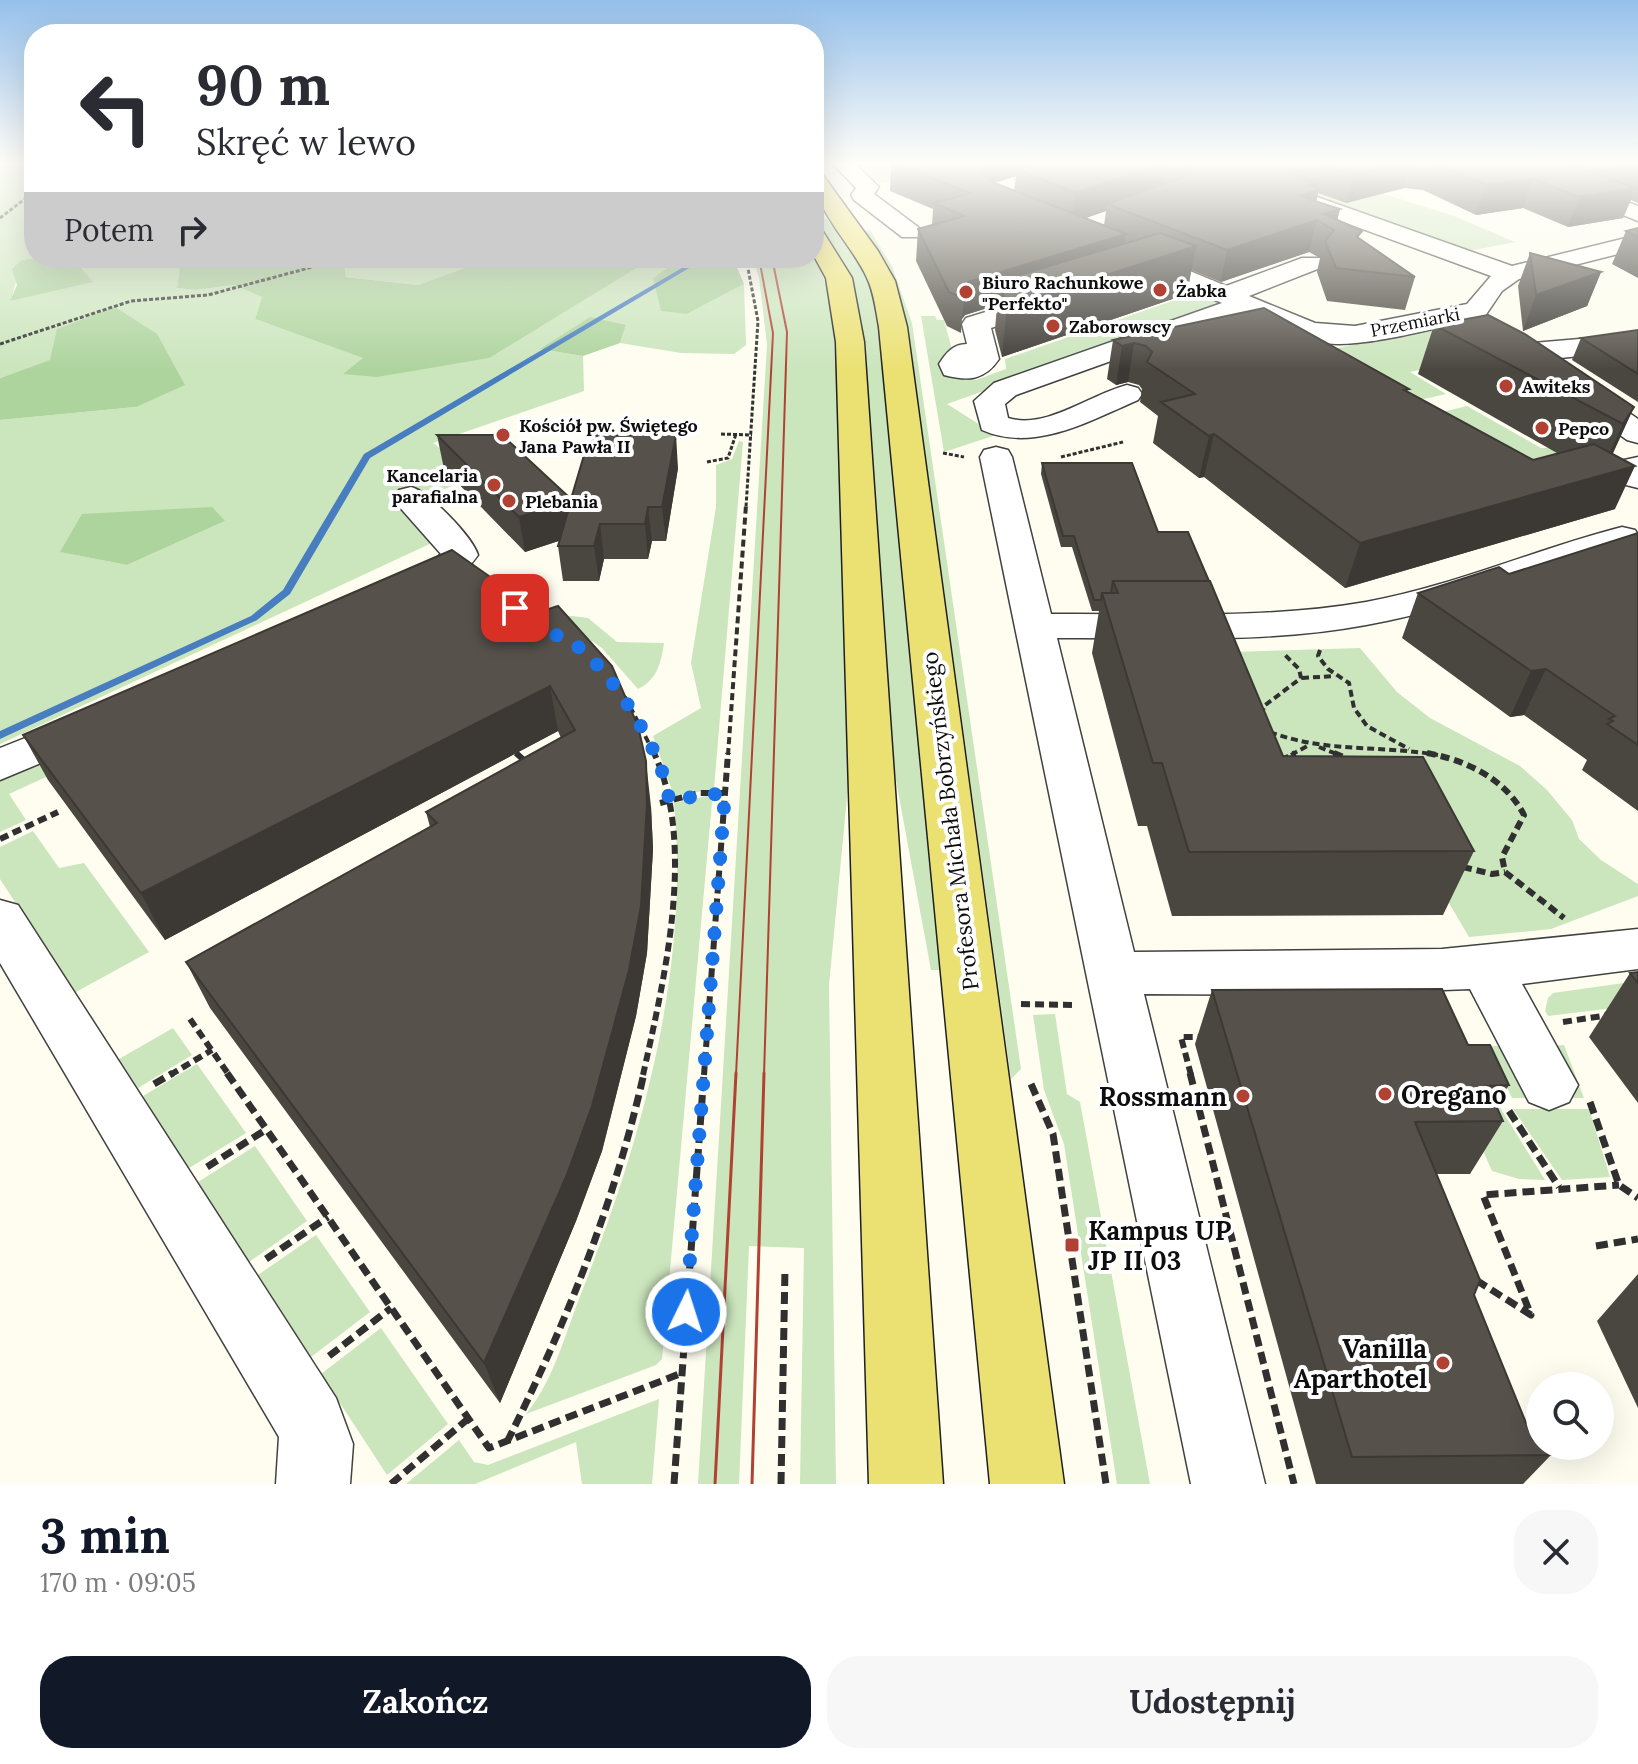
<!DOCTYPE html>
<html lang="pl">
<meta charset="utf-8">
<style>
body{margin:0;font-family:Lora,serif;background:#f7f7f7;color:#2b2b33;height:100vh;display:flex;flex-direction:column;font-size:30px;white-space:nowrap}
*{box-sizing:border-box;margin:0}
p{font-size:26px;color:#7c7c81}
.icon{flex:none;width:44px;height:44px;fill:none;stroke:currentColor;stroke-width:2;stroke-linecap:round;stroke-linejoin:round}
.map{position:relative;height:1484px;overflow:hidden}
.side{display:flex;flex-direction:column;background:#fff;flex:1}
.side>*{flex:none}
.top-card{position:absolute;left:24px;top:24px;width:800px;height:244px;border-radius:32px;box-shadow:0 8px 32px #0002;background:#fff;color:#2b2b33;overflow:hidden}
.buttons{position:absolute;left:1526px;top:1372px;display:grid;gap:16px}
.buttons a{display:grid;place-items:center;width:88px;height:88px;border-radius:50%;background:#fff;box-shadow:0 8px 32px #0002;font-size:40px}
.pin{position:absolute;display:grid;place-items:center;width:68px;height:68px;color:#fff;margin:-34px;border-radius:16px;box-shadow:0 4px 12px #0006}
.me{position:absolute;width:88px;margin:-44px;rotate:4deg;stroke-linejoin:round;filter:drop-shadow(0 0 6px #0008)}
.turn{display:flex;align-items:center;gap:28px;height:168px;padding:0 40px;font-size:36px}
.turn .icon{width:104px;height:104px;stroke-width:2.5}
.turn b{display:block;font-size:56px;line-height:68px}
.then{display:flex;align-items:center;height:76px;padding:0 40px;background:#0003;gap:16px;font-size:30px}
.round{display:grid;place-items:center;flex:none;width:84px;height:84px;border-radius:32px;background:#f7f7f7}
.summary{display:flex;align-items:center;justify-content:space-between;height:136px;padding:0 40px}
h1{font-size:48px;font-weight:700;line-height:60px;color:#111827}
.action{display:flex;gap:16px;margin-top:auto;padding:16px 40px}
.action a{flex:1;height:92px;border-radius:32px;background:#111827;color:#fff;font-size:32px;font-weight:700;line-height:92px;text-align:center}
.action a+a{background:#f7f7f7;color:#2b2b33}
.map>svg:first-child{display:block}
</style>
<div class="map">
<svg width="1638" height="1484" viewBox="0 0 1638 1484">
<rect width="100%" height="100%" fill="#fefdf0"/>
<g fill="#cbe5bd" fill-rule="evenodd">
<path d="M0 162H34V258L22 260 11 300 92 282 73 259 79 258H181L177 288 196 290 234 285 262 297 255 319 364 358 344 374 637 267 635 258H681L653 278 687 314 744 284 746 345 734 354 681 353 620 343 626 325 541 349 583 356 584 391 433 443 477 476 432 494 401 499 436 541 0 744V420L136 407 51 360 0 378ZM83 514 225 521 127 565 61 552Z"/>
<path d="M848 162H887L921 173 943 162H953L926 174 985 187 1035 164 1050 170H1036L994 183 997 186 989 189 992 190 975 199C959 193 939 181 922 179 886 175 881 196 848 162Z"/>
<polygon points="1218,162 1285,163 1454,216 1515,242 1458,253"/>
<path d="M814 206C846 239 866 269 878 314L942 970H931L893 764 861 320 846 270 814 216Z"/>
<polygon points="870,230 892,266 912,323 1021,1069 1011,1079 908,326 896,284 865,231"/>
<polygon points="814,256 828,289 835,333 849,776 829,985 836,1484 800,1484 804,1248 749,1246 739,1484 698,1484 767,345 759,278 753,258"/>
<polygon points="343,258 465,258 466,268 418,285 346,277"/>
<polygon points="1195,293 1221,304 1220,307 947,404 996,435 944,452 921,316 935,316 937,320 944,320 953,353 942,361 941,368 946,376 976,380 1006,369 1005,359"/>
<polygon points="1449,325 1469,360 1410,372 1446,394 1419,400 1365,367 1363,362 1342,369 1313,353"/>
<polygon points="1467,406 1541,448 1562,447 1555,476 1443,412"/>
<polygon points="739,441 743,442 714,789 674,796 653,736 701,708 691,663 716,507 716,465 732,459"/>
<path d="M572 616 588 618 617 642 664 643C661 663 657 680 638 689L602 648 556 617Z"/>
<polygon points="1360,648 1397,692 1430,718 1520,766 1547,790 1572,820 1579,839 1601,860 1638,884 1638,896 1551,929 1469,937 1399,818 1264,818 1201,653"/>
<polygon points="31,765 72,765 9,794 26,820 0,832 0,775"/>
<path d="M707 796 712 802 662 1359 656 1365 526 1414C553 1381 564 1338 579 1299 641 1143 690 972 674 803Z"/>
<polygon points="33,831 59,868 84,863 149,952 74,993 0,879 0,847"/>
<polygon points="1638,981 1638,1005 1548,1016 1545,1011 1548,998 1553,993"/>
<polygon points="1055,1014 1067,1094 1080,1102 1150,1484 1117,1484 1064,1144 1044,1090 1033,1015"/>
<polygon points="173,1028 192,1055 138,1088 119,1059"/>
<polygon points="1436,1044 1471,1044 1501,1109 1545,1180 1519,1179 1492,1171"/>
<polygon points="1564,1045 1584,1098 1512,1098 1486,1046 1506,1046 1530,1093 1575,1094 1551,1046"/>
<polygon points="197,1064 246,1133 189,1168 143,1096"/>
<polygon points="1513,1109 1589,1109 1610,1177 1562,1180"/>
<polygon points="255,1146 307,1221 249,1262 198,1182"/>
<polygon points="316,1235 370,1312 311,1357 258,1275"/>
<polygon points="381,1328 448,1424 387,1475 321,1374"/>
<polygon points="659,1399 652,1484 582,1484 576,1442 475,1484 406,1484 459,1440 474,1462 488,1465"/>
</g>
<g fill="#aed49e">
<polygon points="34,258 79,258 74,260 93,282 10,301 17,285 12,269 22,260"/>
<polygon points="181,258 343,258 346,277 418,285 465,268 465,258 635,258 638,267 489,358 377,377 343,374 363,358 255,319 262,297 234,285 196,290 177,288"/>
<polygon points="681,258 733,258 744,284 687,314 661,311 653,278"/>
<polygon points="115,307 157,334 185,385 136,407 0,420 0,378 50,360 57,329"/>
<polygon points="590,317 626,325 620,343 583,356 540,349"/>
<polygon points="212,507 225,521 127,565 60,552 82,514"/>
</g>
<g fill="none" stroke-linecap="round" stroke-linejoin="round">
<polygon fill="#487dc0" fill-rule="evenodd" points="699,258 706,258 370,458 290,594 257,620 0,739 0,731 251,616 283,590 364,454"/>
<defs>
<g id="minor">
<polygon points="831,162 853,162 879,187 874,194 918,227 922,232 918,237 902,237 854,200 851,195 856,188"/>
<polygon points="1497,162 1525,162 1638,206 1638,221 1500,166"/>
<path d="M1286 186 1512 266 1638 235V249L1519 279 1502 291 1485 316C1448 325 1362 349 1326 343 1298 338 1271 325 1245 313L1016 395 1005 404 1008 418C1046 430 1091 394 1127 385L1138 388 1142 394 1138 400C1089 421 1034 453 982 430L974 401 994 383 1222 303 1126 262 1123 257 1126 252H1144L1226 286 1302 258H1320L1323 263 1320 268 1249 296 1315 323 1355 326 1467 304 1491 276 1278 198 1275 193 1278 188Z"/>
<path d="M1051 292 1060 294 1064 300 1060 306 991 328 999 359C984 381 968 381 944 375L939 364C946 353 953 344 967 344L962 324 966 318Z"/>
<polygon points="1638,334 1638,350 1521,362 1511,359 1507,353 1511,347 1521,344"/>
<polygon points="1578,382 1589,385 1638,419 1638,443 1627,440 1567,397 1563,391 1567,385"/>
<path d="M996 447 1008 450 1012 457 1051 614C1156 613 1262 620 1366 602 1454 586 1536 549 1622 527L1635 530 1638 535 1635 546C1546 573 1459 608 1366 625 1265 644 1160 637 1057 638L1134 952 1442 949 1638 929V969L1522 984 1578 1085 1569 1102 1549 1110 1529 1102 1470 989 1311 995 1144 994 1265 1484H1191L980 457 984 450Z"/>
<polygon points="1638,457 1638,488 1626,485 1610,469 1615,462"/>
<path d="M411 487C428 491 472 536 478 555 461 580 427 602 396 594L390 586C402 569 427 570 441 554L396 503 394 497 399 490Z"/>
<polygon points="86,714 101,718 108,728 101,738 0,780 0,748"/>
<polygon points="0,900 18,905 336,1398 353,1444 350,1484 276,1484 279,1437 0,963"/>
</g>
<g id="major">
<path d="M814 173 822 174 878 251 895 281 907 327 1064 1484H990L879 327C876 311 874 292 867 278 851 242 814 212 814 173Z"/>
<polygon points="814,228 822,230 852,278 864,342 943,1484 869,1484 836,342 826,278 814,256"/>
</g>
</defs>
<use href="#minor" stroke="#414141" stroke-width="3"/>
<use href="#major" stroke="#1f1f1f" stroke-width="3"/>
<g stroke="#303030" stroke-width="3" stroke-dasharray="4 2" stroke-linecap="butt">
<polyline points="0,218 34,192"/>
<polyline points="746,258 758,321 746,507"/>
<polyline points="0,344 131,301 208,295 346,258"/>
<polyline points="721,434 752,435"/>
<polyline points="943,453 964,457"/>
<polyline points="1061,457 1123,442"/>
<polyline points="707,462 728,458 736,434"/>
</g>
<g stroke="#303030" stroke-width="4" stroke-dasharray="7 4" stroke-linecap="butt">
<polyline points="1320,650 1318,656 1328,669 1349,683 1354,708 1367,726 1409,749"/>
<polyline points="1302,678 1335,676"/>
<polyline points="625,697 655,755"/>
<polyline points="1262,715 1264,706 1301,678 1299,669 1284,654"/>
<path d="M1270 732C1325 753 1381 745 1438 755"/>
<polyline points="1319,747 1339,755"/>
<polyline points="516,753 518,755"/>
<polyline points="728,755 746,505"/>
<polyline points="1291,755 1309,745"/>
</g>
<g stroke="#303030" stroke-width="6" stroke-dasharray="9 5" stroke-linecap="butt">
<polyline points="516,753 527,763"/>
<polyline points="1334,753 1346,758"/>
<path d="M1427 753C1465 760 1505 778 1524 815L1502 857 1505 872 1564 918"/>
<polyline points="1281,761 1295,753"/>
<polyline points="660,803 700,793 725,793"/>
<polyline points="0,839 58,812"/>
<polyline points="1463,867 1492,874 1505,872"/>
<polyline points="1021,1004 1076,1005"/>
<polyline points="190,1019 229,1075"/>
<polyline points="1563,1022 1609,1015"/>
<polyline points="170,1075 212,1050"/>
<path d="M643 1075C664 980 697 845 654 753"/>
<polyline points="704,1075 728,753"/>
<polyline points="1191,1075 1181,1037 1203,1037"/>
</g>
<g stroke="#303030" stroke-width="7" stroke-dasharray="12 6" stroke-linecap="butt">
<polyline points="227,1073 489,1448 682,1373"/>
<polyline points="1190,1073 1294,1484"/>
<polyline points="154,1084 173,1073"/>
<polyline points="1031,1084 1053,1134 1106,1484"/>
<polyline points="1590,1102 1619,1185 1638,1198"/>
<polyline points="1509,1111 1559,1187"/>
<polyline points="207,1167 267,1129"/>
<polyline points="1596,1246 1638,1239"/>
<polyline points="266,1259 328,1217"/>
<polyline points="1476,1280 1531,1315 1483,1195 1619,1185"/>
<polyline points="329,1356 391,1308"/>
<path d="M507 1442C566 1324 615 1202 644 1073"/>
<polyline points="391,1484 469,1418"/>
<polyline points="674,1484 704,1073"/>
<polyline points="781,1484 785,1268"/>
</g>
<use href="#minor" fill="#fff" fill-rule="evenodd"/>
<use href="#major" fill="#ebe173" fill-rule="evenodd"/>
<g stroke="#b14133" stroke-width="2">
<polyline points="736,1075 773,333 759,258"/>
<polyline points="764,1075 787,332 772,258"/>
</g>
<g stroke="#b14133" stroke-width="3">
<polyline points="715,1484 736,1073"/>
<polyline points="752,1484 764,1073"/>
</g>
</g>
<g fill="#4a4640" fill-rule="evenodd">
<path d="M891 162H1638V203L1631 200 1623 218 1568 227 1523 208 1476 215 1423 190 1404 188 1346 203 1318 193 1316 201 1340 209 1337 220 1360 239 1415 277 1405 310 1327 301 1317 272 1320 258 1309 252 1221 282 1191 270 1187 294 1002 357 995 330 997 305 965 315 962 319 961 333 947 326 916 261 918 229 932 225 933 209 890 191ZM1016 176 1014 191 994 183ZM1106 211 1104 225 1085 218Z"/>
<polygon points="1638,228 1638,278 1612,264 1626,231"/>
<polygon points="1530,253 1601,272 1587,306 1523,331 1518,286"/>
<polygon points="1264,308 1408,392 1533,460 1557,453 1418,374 1434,325 1634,407 1612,454 1615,509 1345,588 1204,477 1199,478 1153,443 1158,416 1140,402 1142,389 1139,385 1128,382 1116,385 1107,379 1113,340"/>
<polygon points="1638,330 1638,402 1572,360 1581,338"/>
<polygon points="437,435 571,499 678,468 666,541 652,541 648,559 604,559 599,581 563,581 558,546 559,541 525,552 444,469"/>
<polygon points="1042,463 1158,532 1283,756 1474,851 1443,915 1172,916 1147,826 1138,826 1092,653 1099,611 1092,611 1072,547 1061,547 1041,474"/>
<polygon points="1638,533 1638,811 1582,770 1587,760 1524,715 1510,717 1402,638 1418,593 1509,574"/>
<polygon points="452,550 651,807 653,849 647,953 636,1016 602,1151 576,1221 500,1403 210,1008 186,962 430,827 426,812 561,738 558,731 165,940 48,780 23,735"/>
<polygon points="1638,972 1638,1103 1589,1037 1630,973"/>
<polygon points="1212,990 1468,1045 1509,1085 1496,1106 1503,1121 1470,1174 1436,1174 1474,1295 1533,1440 1551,1455 1523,1484 1316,1484 1195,1044"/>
<polygon points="1638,1274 1638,1408 1597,1321"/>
</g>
<g fill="#3c3934">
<polygon points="987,162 1064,162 1016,169 1016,176 990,184 981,170"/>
<polygon points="1168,162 1163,190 1107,204 1106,211 1072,223 1076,193"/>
<polygon points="1402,162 1412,162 1404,188 1346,203 1353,174"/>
<polygon points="1533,179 1523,208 1476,215 1486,185"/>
<polygon points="1317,183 1315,191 1319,189 1312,219 1299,196 1309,185"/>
<polygon points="1635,188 1623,218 1568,227 1579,197"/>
<polygon points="1340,209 1332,240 1334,230 1324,214"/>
<polygon points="1317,220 1309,252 1221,282 1227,250"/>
<polygon points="1126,234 1121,266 999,281 997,305 965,315 962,319 964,299 962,289 968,282"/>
<polygon points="1196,246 1187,294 1002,357 1007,307"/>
<polygon points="1601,272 1587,306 1523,331 1536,295"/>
<polygon points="1134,343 1128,382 1116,385 1122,346"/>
<polygon points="1634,407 1610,460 1635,466 1615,509 1345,588 1360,543 1599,476 1623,424"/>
<polygon points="1214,434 1204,477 1199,478 1209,436"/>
<polygon points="676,435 678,468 666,541 662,507"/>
<polygon points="571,501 576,535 525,552 519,517"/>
<polygon points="648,507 652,541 648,559 645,524"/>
<polygon points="600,524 604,559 599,581 594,546"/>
<polygon points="1546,669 1524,715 1510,717 1531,671"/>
<polygon points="550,686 558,731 165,940 141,893"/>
<polygon points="646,761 651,807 653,849 647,953 636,1016 602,1151 576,1221 500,1403 484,1363"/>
</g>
<g fill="#56514b" stroke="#3c3934" stroke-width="2">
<polygon points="891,162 987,162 981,170 992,182 1126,234 968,282 962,289 964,299 949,292 918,229 965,216 934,203 970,193"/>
<polygon points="1040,162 1166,162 1076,193 1016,169"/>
<polygon points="1186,162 1280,162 1279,165 1284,172 1317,183 1309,185 1319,189 1299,196 1340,209 1324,214 1362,231 1357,237 1415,277 1336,268 1325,241 1334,230 1317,220 1227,250 1107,204 1186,176 1191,167"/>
<polygon points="1317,162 1402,162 1353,174"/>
<polygon points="1433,162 1564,162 1635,188 1579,197 1533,179 1486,185"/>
<polygon points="1618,162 1638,162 1638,169"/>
<polygon points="1638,228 1638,237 1626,231"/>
<polygon points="1160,233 1196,246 1007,307 999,281"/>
<polygon points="1530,253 1601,272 1536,295"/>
<polygon points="1264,308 1409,389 1404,390 1533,460 1594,444 1635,466 1360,543 1214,434 1209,436 1161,402 1195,394 1147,362 1152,352 1146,346 1134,343 1122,346 1113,340"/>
<polygon points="1488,315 1525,334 1634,407 1623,424 1434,325"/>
<polygon points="1638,330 1638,374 1581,338"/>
<polygon points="437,435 502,435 571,499 590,435 676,435 662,507 648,507 645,524 600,524 594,546 558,546 571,501 519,517"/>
<polygon points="1042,463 1132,463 1158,532 1188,532 1209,581 1113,581 1111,593 1102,593 1101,600 1094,600 1074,536 1063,536"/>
<polygon points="1638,533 1638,745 1607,724 1613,721 1609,719 1615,716 1546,669 1531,671 1418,593 1499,567 1509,574"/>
<polygon points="452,550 540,612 558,606 612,666 638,726 646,761 647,803 641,906 629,970 592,1106 566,1177 484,1363 186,962 437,823 426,812 575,730 550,686 141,893 23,735"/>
<polygon points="1113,581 1210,581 1283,756 1423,757 1474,851 1189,852 1162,763 1153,763 1102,593 1118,593"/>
<polygon points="1638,972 1638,983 1630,973"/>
<polygon points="1442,989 1468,1045 1490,1045 1509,1085 1487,1086 1503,1121 1415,1122 1480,1280 1474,1295 1533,1440 1540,1442 1540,1446 1547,1446 1551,1455 1352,1457 1212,990"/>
</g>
<linearGradient id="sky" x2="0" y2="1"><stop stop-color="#95c0eb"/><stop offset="0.44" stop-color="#fffef8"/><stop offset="1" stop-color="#fffef8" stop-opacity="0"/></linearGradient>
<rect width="1638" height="370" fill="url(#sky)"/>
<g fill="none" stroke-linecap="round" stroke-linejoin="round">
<path stroke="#1a73e8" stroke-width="14" stroke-dasharray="0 25.2" d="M515 608C523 615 530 624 539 628 550 634 563 636 573 643 612 670 664 753 669 800L725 793 686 1312"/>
</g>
<g fill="#b14133" stroke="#fff" stroke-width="3">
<circle cx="1160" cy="290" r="8"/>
<circle cx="966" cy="292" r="8"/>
<circle cx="1053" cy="326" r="8"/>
<circle cx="1506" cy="386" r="8"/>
<circle cx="1542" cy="428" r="8"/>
<circle cx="503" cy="435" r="8"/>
<circle cx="494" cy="485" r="8"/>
<circle cx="509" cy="501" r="8"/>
<circle cx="1385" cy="1094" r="8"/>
<circle cx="1243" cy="1096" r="8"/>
<rect x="1064" y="1237" width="16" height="16" rx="4"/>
<circle cx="1443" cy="1363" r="8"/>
</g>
<g text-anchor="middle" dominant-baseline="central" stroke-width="8" stroke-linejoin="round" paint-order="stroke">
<g font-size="18" font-weight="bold" fill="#0e0e0e" stroke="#fff" text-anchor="start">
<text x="982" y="282">Biuro Rachunkowe<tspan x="982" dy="21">"Perfekto"</tspan></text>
<text x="1176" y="290">Żabka</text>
<text x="1069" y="326">Zaborowscy</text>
<text x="1522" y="386">Awiteks</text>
<text x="519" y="425">Kościół pw. Świętego<tspan x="519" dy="21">Jana Pawła II</tspan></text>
<text x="1558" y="428">Pepco</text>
<text x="478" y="475" text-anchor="end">Kancelaria<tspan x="478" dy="21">parafialna</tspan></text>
<text x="525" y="501">Plebania</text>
</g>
<g font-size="18" fill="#0e0e0e" stroke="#fff">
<text transform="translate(1415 322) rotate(-11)">Przemiarki</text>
</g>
<g font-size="22" fill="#0e0e0e" stroke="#fff">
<text transform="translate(950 821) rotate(-97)">Profesora Michała Bobrzyńskiego</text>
</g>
<g font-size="26" font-weight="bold" fill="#0e0e0e" stroke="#fff" text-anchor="start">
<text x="1401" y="1094">Oregano</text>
<text x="1227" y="1096" text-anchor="end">Rossmann</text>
<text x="1088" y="1230">Kampus UP<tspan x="1088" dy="30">JP II 03</tspan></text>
<text x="1427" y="1348" text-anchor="end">Vanilla<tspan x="1427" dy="30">Aparthotel</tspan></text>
</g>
</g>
</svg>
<div class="buttons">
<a><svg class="icon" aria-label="search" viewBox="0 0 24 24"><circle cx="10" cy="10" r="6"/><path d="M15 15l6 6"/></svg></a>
</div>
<div class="pin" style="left:515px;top:608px;background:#d93025"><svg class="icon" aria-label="arrive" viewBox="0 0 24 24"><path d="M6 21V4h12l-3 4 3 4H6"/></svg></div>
<svg class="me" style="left:686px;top:1312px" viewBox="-20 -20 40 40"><circle r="17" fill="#1a73e8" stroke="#fff" stroke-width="3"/><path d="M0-11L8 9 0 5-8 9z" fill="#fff"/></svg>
<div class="top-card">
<div class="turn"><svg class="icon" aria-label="left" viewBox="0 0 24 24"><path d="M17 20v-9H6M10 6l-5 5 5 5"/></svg><div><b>90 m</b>Skręć w lewo</div></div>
<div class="then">Potem<svg class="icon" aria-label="right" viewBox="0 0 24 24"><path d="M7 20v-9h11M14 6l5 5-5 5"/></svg></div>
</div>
</div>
<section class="side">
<div class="summary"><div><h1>3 min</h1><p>170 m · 09:05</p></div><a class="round"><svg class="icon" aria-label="close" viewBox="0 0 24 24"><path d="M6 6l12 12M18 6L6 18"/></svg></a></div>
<div class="action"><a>Zakończ</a><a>Udostępnij</a></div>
</section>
